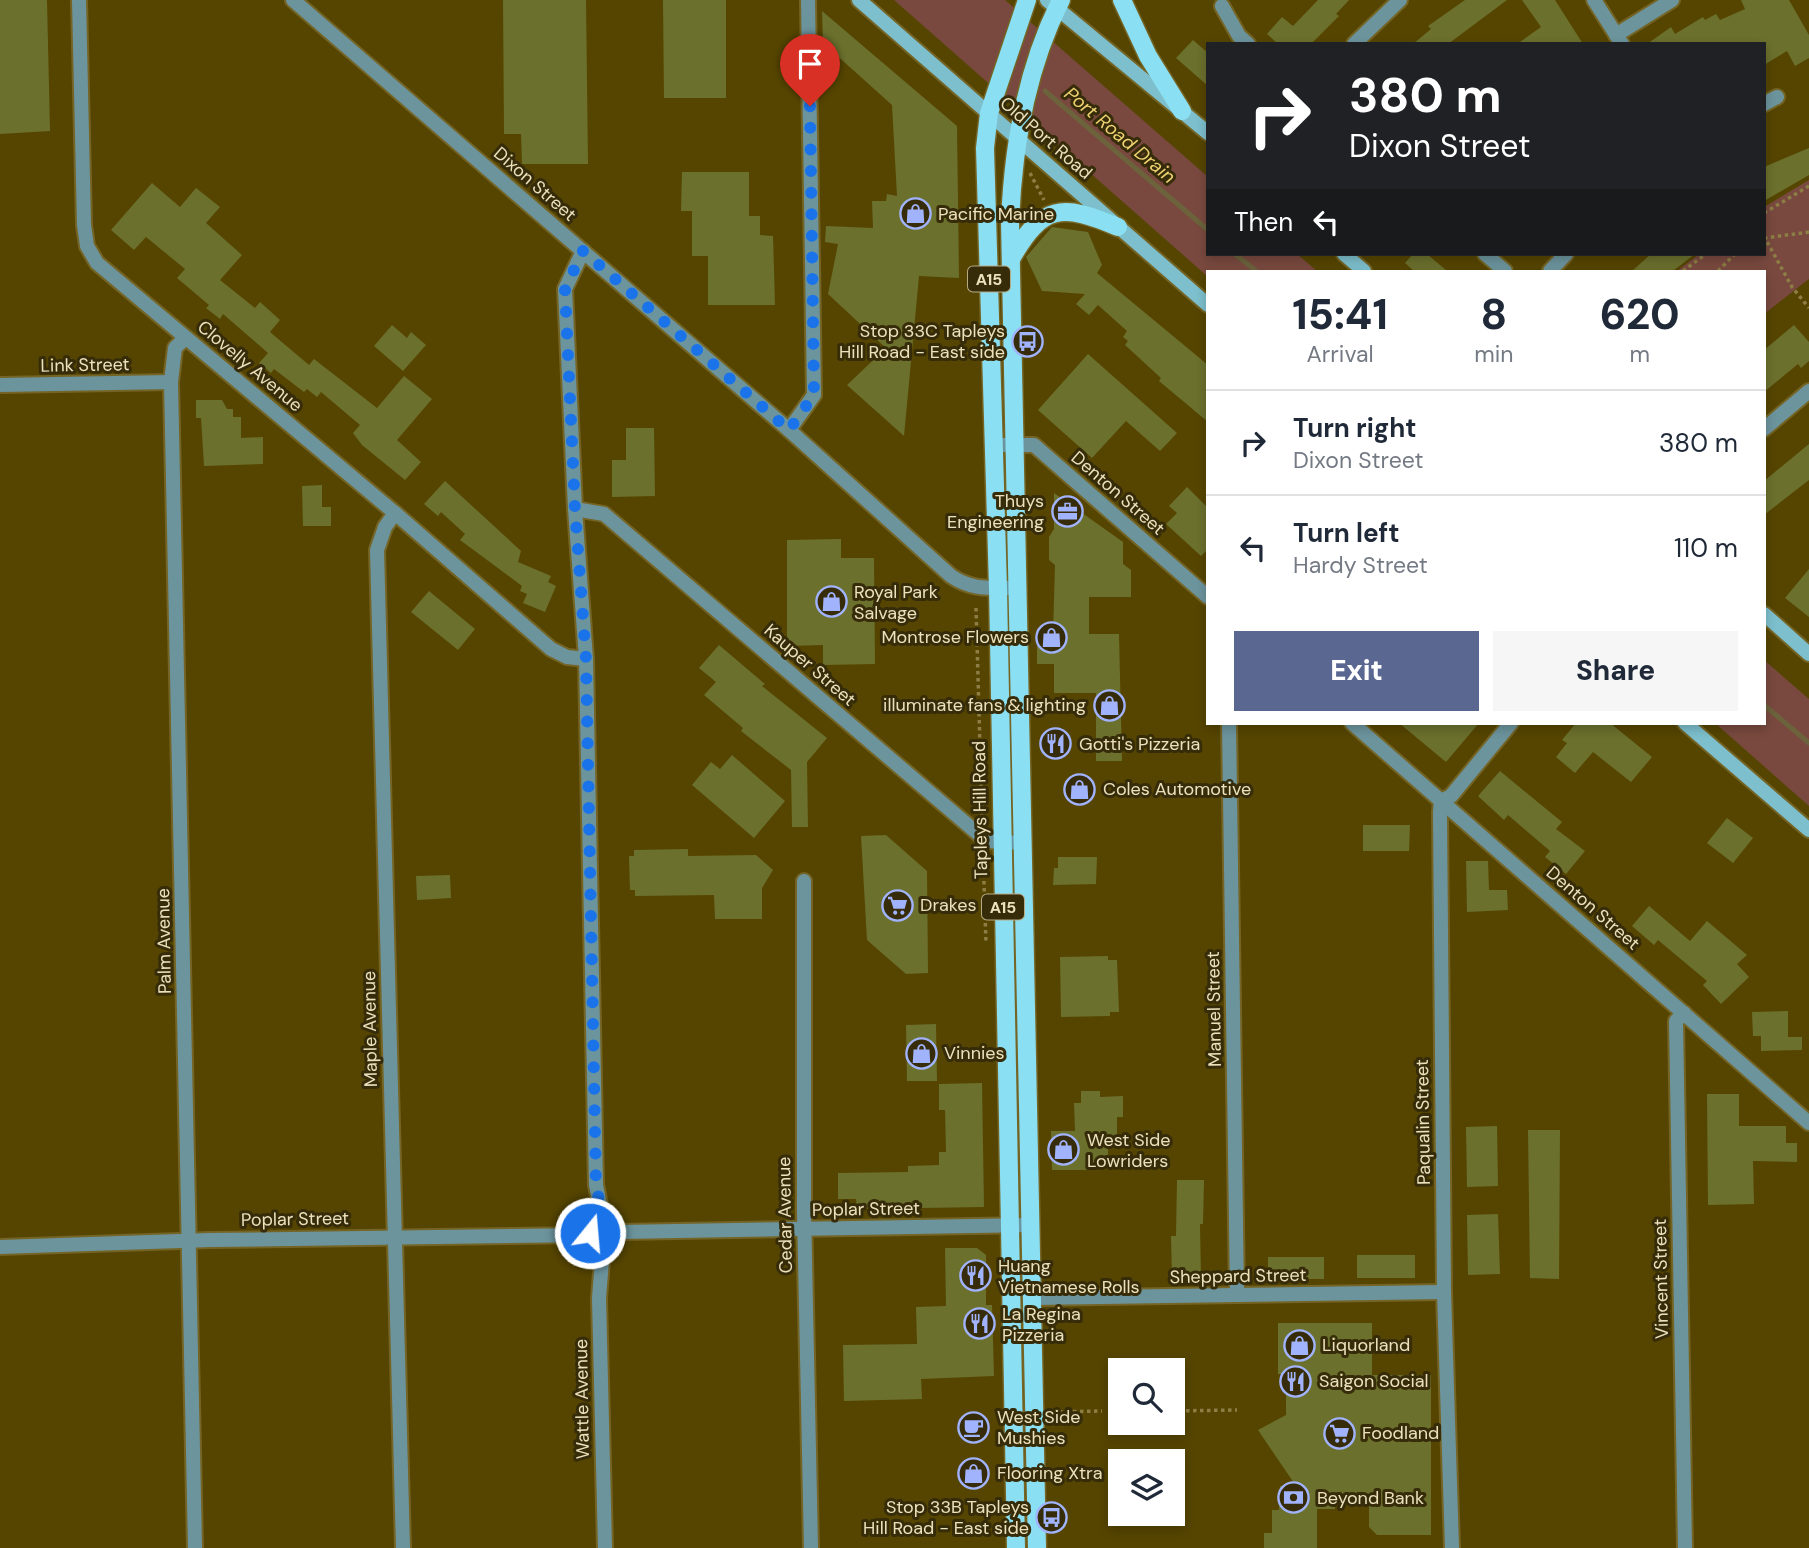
<!DOCTYPE html>
<style>
body{margin:0;font-family:"DM Sans",sans-serif;background:#f6f6f7;color:#1f2937;height:100vh;display:flex;flex-direction:column;font-size:26px;white-space:nowrap}
*{box-sizing:border-box;margin:0}
p{font-size:23px;color:#747a83}
.icon{flex:none;width:38px;height:38px;fill:none;stroke:currentColor;stroke-width:2;stroke-linecap:round;stroke-linejoin:round}
.map{position:relative;flex:1;overflow:hidden}
.drawer{position:absolute;left:1206px;top:270px;width:560px;height:455px;display:flex;flex-direction:column;background:#fff;border-radius:0px;box-shadow:0 4px 10px #0003}
.drawer>*{flex:none}
.banner{position:absolute;left:1206px;top:42px;width:560px;height:214px;border-radius:0px;box-shadow:0 4px 10px #0003;background:#202124;color:#fff;overflow:hidden}
.tools{position:absolute;left:1108px;top:1358px;display:grid;gap:14px}
.tools a{display:grid;place-items:center;width:77px;height:77px;border-radius:0px;background:#fff;box-shadow:0 4px 10px #0003;font-size:35px}
.pin{position:absolute;display:grid;place-items:center;width:60px;height:60px;color:#fff;margin:-72px -30px;border-radius:50% 50% 50% 0;rotate:-45deg;box-shadow:0 0 7px #0007}
.pin .icon{rotate:45deg}
.me{position:absolute;width:77px;margin:-38px;rotate:17deg;stroke-linejoin:round;filter:drop-shadow(0 0 5px #0008)}
.turn{display:flex;align-items:center;gap:24px;height:147px;padding:0 28px;font-size:32px}
.turn .icon{width:91px;height:91px;stroke-width:2.5}
.turn b{display:block;font-size:49px;line-height:60px}
.then{display:flex;align-items:center;height:66px;padding:0 28px;background:#0003;gap:14px;font-size:26px}
.eta{display:flex;justify-content:space-evenly;align-items:center;height:119px;text-align:center}
.eta b{font-size:42px;font-weight:800;line-height:49px}
.primary-button{display:flex;gap:14px;margin-top:auto;padding:14px 28px}
.primary-button a{flex:1;height:80px;border-radius:0px;background:#5a6790;color:#fff;font-size:28px;font-weight:800;line-height:80px;text-align:center}
.primary-button a+a{background:#f6f6f7;color:#1f2937}
ul{padding:0;list-style:none}
li{display:flex;align-items:center;gap:21px;height:105px;padding:0 28px;border-top:2px solid #e0e1e3}
li div{flex:1}
li b{display:block;font-size:26px}
li em{font-style:normal}
.map>svg:first-child{display:block}
</style>
<div class="map">
<svg width="1809" height="1548" viewBox="0 0 1809 1548">
<rect width="100%" height="100%" fill="#564500"/>
<g fill="#79493f">
<polygon points="894,0 1005,0 1207,176 1208,254 1297,254 1317,271 1208,271 1207,276"/>
<polygon points="1809,180 1809,279 1764,314 1764,271 1677,271 1699,254 1764,254 1764,207"/>
<polygon points="1764,660 1809,699 1809,806 1715,723 1764,723"/>
</g>
<g fill="none" stroke-linecap="round" stroke-linejoin="round">
<g stroke="#6c623c" stroke-width="5">
<polyline points="1045,91 1208,230"/>
<polyline points="1235,254 1256,271"/>
<polyline points="1764,705 1809,743"/>
</g>
</g>
<g fill="#6b702d">
<polygon points="0,0 47,0 50,131 0,134"/>
<polygon points="503,0 586,0 588,164 522,164 521,134 504,134"/>
<polygon points="663,0 726,0 726,98 664,98"/>
<polygon points="1318,0 1349,0 1336,14 1339,16 1311,44 1278,44 1267,34 1282,17 1293,26"/>
<polygon points="1465,0 1507,0 1448,44 1413,44 1431,29 1428,26"/>
<polygon points="1522,0 1555,0 1583,44 1517,44 1541,27"/>
<polygon points="1741,0 1789,0 1809,35 1809,58 1795,66 1787,51 1764,65 1764,44 1647,44 1671,27 1675,34 1703,17 1705,20 1716,14 1720,20 1745,9"/>
<polygon points="822,11 957,126 959,278 919,276 904,436 847,385 886,348 828,294 838,244 825,242 826,226 873,228 872,201 886,201 887,194 897,196 892,105 823,43"/>
<polygon points="1193,40 1208,53 1208,86 1176,58"/>
<polygon points="1809,148 1809,175 1764,201 1764,167"/>
<polygon points="682,172 749,172 749,216 760,216 760,235 773,236 775,305 708,305 708,256 692,256 692,211 681,211"/>
<polygon points="152,183 180,207 196,188 220,207 206,223 242,255 220,280 255,308 260,302 280,320 270,332 309,365 314,359 377,408 404,376 432,399 397,440 421,462 405,480 362,445 353,433 360,425 321,392 317,397 307,389 304,392 274,369 271,373 259,363 268,353 223,314 220,319 206,308 209,305 177,278 185,269 146,237 134,250 111,230"/>
<polygon points="1052,227 1088,232 1102,265 1097,273 1208,365 1208,422 1159,381 1161,378 1125,345 1128,341 1123,337 1127,331 1098,305 1089,315 1076,304 1085,294 1042,291 1026,257"/>
<polygon points="1413,254 1427,254 1447,271 1414,271 1405,263"/>
<polygon points="1651,254 1695,254 1673,271 1632,271"/>
<polygon points="392,325 407,338 411,332 426,345 403,371 374,346"/>
<polygon points="1794,325 1809,342 1809,361 1801,368 1798,364 1764,392 1764,350"/>
<polygon points="1088,354 1177,433 1160,451 1126,421 1092,458 1038,410"/>
<polygon points="196,400 222,400 227,409 233,409 233,417 241,417 241,438 263,437 263,464 204,466 201,418 196,418"/>
<polygon points="626,428 654,428 655,496 612,497 612,460 626,460"/>
<polygon points="1809,444 1809,480 1764,515 1764,481"/>
<polygon points="445,481 521,551 518,562 551,576 548,582 556,586 545,612 523,603 527,594 520,591 522,586 460,540 465,534 441,512 438,516 424,504"/>
<polygon points="322,485 322,507 331,507 331,526 303,526 302,486"/>
<polygon points="1187,487 1208,508 1208,549 1201,556 1166,524 1177,513 1169,506"/>
<polygon points="1054,493 1123,542 1123,564 1131,570 1131,597 1089,597 1089,634 1119,634 1122,761 1096,761 1096,693 1054,693 1054,664 1037,664 1037,634 1053,634 1055,565 1049,560 1049,537 1054,529"/>
<polygon points="841,539 841,558 874,558 875,664 823,665 823,645 787,646 787,540"/>
<polygon points="1809,569 1809,617 1785,598"/>
<polygon points="429,591 475,629 458,650 411,612"/>
<polygon points="719,645 765,684 762,686 827,738 807,762 808,827 792,827 791,770 741,731 743,728 704,695 716,682 699,668"/>
<polygon points="1399,723 1479,723 1446,762"/>
<polygon points="1576,723 1610,723 1652,757 1631,782 1593,752 1575,773 1556,757 1567,743 1562,740"/>
<polygon points="732,755 785,801 754,838 692,785 711,762 720,769"/>
<polygon points="1500,771 1562,822 1556,829 1585,851 1566,874 1545,857 1550,851 1508,815 1504,820 1478,796"/>
<polygon points="1727,818 1753,838 1733,863 1707,843"/>
<polygon points="1363,825 1410,825 1409,851 1363,851"/>
<polygon points="886,835 927,871 928,973 906,974 867,940 861,836"/>
<polygon points="688,849 688,856 756,855 773,870 762,888 762,919 715,919 714,895 635,896 635,890 630,890 629,856 634,856 634,850"/>
<polygon points="1058,857 1097,857 1096,884 1053,885 1054,868 1058,868"/>
<polygon points="1466,861 1488,861 1489,890 1507,890 1508,910 1467,912"/>
<polygon points="450,875 451,898 417,900 416,876"/>
<polygon points="1649,906 1690,941 1707,921 1747,955 1737,964 1749,977 1721,1004 1703,985 1707,981 1658,940 1654,945 1632,926"/>
<polygon points="1108,956 1108,960 1117,960 1119,1012 1110,1012 1110,1016 1061,1017 1060,957"/>
<polygon points="1788,1011 1788,1037 1802,1037 1802,1050 1761,1051 1761,1036 1753,1036 1752,1012"/>
<polygon points="936,1024 937,1081 907,1081 906,1025"/>
<polygon points="982,1083 984,1207 857,1209 856,1199 838,1199 838,1173 908,1172 908,1166 939,1165 939,1152 946,1152 945,1110 939,1110 939,1084"/>
<polygon points="1081,1091 1100,1091 1100,1097 1123,1096 1123,1117 1117,1117 1117,1139 1108,1139 1108,1163 1097,1163 1097,1170 1052,1170 1051,1131 1075,1131 1074,1103 1081,1103"/>
<polygon points="1707,1094 1739,1094 1739,1126 1786,1126 1786,1143 1797,1143 1797,1162 1753,1161 1754,1204 1708,1205"/>
<polygon points="1497,1126 1498,1186 1467,1187 1466,1127"/>
<polygon points="1528,1130 1560,1130 1559,1279 1530,1278"/>
<polygon points="1177,1180 1204,1180 1203,1224 1200,1224 1201,1279 1172,1279 1171,1236 1176,1236"/>
<polygon points="1498,1214 1500,1274 1468,1275 1467,1215"/>
<polygon points="945,1248 977,1248 986,1255 986,1305 992,1305 994,1376 921,1379 922,1399 844,1401 843,1345 917,1344 916,1307 946,1306"/>
<rect x="1357" y="1255" width="58" height="23"/>
<rect x="1268" y="1257" width="56" height="22"/>
<polygon points="1278,1323 1372,1323 1372,1375 1431,1375 1431,1535 1377,1535 1369,1527 1369,1495 1335,1495 1335,1509 1317,1509 1317,1548 1264,1548 1264,1533 1272,1533 1272,1510 1279,1510 1280,1486 1296,1486 1258,1430 1286,1415 1286,1374 1278,1374"/>
</g>
<g fill="none" stroke-linecap="round" stroke-linejoin="round">
<defs>
<g id="street">
<polyline points="79,0 84,225 87,246 97,263 395,513 551,649 567,657 586,659"/>
<path d="M293 0 789 430 951 576C970 589 986 588 1008 588"/>
<polyline points="1594,0 1622,44"/>
<polyline points="1222,6 1239,36 1248,44"/>
<polyline points="1616,35 1672,0"/>
<polyline points="1354,44 1400,0"/>
<polyline points="1764,104 1777,97"/>
<polyline points="583,251 565,289 575,509 586,659 596,1185 603,1220"/>
<polyline points="1485,254 1505,271"/>
<polyline points="1550,271 1566,254"/>
<polyline points="185,338 175,348 171,382 195,1548"/>
<polyline points="0,385 171,382"/>
<polyline points="1764,429 1809,391"/>
<polyline points="789,430 814,395 808,0"/>
<polyline points="994,445 1034,445 1208,597"/>
<polyline points="575,509 604,514 983,838 987,841 1022,843"/>
<polyline points="395,513 385,527 377,550 403,1548"/>
<polyline points="1229,723 1237,1295"/>
<polyline points="1352,723 1809,1123"/>
<polyline points="804,881 804,1211 811,1548"/>
<polyline points="1684,1013 1676,1021 1685,1548"/>
<polyline points="619,1232 1031,1225"/>
<polyline points="0,1247 210,1240 591,1235"/>
<polyline points="603,1248 599,1298 605,1548"/>
<polyline points="1032,1298 1444,1292"/>
<polyline points="1452,1548 1444,1292 1440,812 1441,801 1451,796 1511,723"/>
</g>
<g id="secondary">
<polyline points="859,0 1208,305"/>
<polyline points="1047,0 1208,133"/>
<polyline points="1344,254 1364,271"/>
<polyline points="1764,614 1809,654"/>
<polyline points="1685,723 1809,830"/>
</g>
<g id="primary">
<polyline points="1122,0 1148,56 1182,111"/>
<path d="M1011 259C1042 204 1062 203 1118 227"/>
<polyline points="1016,1548 998,588 985,148 989,113 1027,0"/>
<path d="M1037 1548 1010 222C1013 146 1026 69 1061 0"/>
</g>
</defs>
<use href="#street" stroke="#746425" stroke-width="18"/>
<use href="#secondary" stroke="#746425" stroke-width="18"/>
<use href="#primary" stroke="#746425" stroke-width="21"/>
<g stroke="#8c7e44" stroke-width="3.5" stroke-dasharray="3.5 3.5" stroke-linecap="butt">
<polyline points="1030,173 1044,200"/>
<polyline points="1764,213 1809,186"/>
<polyline points="1809,232 1765,238 1792,287 1809,308"/>
<polyline points="1683,271 1706,254"/>
<polyline points="1718,271 1735,254"/>
<polyline points="976,608 982,816"/>
<polyline points="983,853 986,943"/>
<polyline points="1172,1411 1237,1410"/>
<polyline points="1052,1412 1102,1411"/>
</g>
<use href="#street" stroke="#6c949d" stroke-width="14"/>
<use href="#secondary" stroke="#7dbfcd" stroke-width="14"/>
<use href="#primary" stroke="#8adff2" stroke-width="18"/>
</g>
<g fill="none" stroke-linecap="round" stroke-linejoin="round">
<polyline stroke="#1a73e8" stroke-width="12" stroke-dasharray="0 21.6" points="590,1233 594,1225 603,1220 596,1185 586,659 575,509 565,289 583,251 789,430 814,395 810,106"/>
</g>
<defs>
<symbol id="shop-ring" viewBox="-11 -11 22 22"><circle r="9.5" fill="#362c0a" stroke="#a1b3fd" stroke-width="1.5"/><path d="M-5-2.5h2.3a2.7 3.5 0 0 1 5.4 0H5L5.5 6h-11ZM-1.5-2.5h3a1.5 2.3 0 0 0-3 0Z" fill="#a1b3fd"/></symbol>
<symbol id="bus-ring" viewBox="-11 -11 22 22"><circle r="9.5" fill="#362c0a" stroke="#a1b3fd" stroke-width="1.5"/><path d="M-5-6H5V4H4V6H2V4H-2V6H-4V4H-5ZM-3.5-4V0h7V-4ZM-3.5 1.2v1.5H-2V1.2ZM2 1.2v1.5H3.5V1.2Z" fill="#a1b3fd"/></symbol>
<symbol id="office-ring" viewBox="-11 -11 22 22"><circle r="9.5" fill="#362c0a" stroke="#a1b3fd" stroke-width="1.5"/><path d="M-6-3h4V-5.5h4V-3h4V5H-6ZM-1-4.5V-3h2v-1.5ZM-6 0V1H6V0Z" fill="#a1b3fd"/></symbol>
<symbol id="restaurant-ring" viewBox="-11 -11 22 22"><circle r="9.5" fill="#362c0a" stroke="#a1b3fd" stroke-width="1.5"/><path d="M-5-6h1v4h1v-4h1v4h1v-4h1v5L-1.5 .5V6h-2V.5L-5-1ZM5-6V6H3V1.5H1.5Q1.5-4 5-6Z" fill="#a1b3fd"/></symbol>
<symbol id="supermarket-ring" viewBox="-11 -11 22 22"><circle r="9.5" fill="#362c0a" stroke="#a1b3fd" stroke-width="1.5"/><path d="M-6-5.5h2.5l.6 2H6L4.5 2H-2.5L-4.4-4H-6ZM-1.5 3.2a1.3 1.3 0 1 0 .1 0ZM3 3.2a1.3 1.3 0 1 0 .1 0Z" fill="#a1b3fd"/></symbol>
<symbol id="cafe-ring" viewBox="-11 -11 22 22"><circle r="9.5" fill="#362c0a" stroke="#a1b3fd" stroke-width="1.5"/><path d="M-5.5-4.5H6V0H3Q3 3.5 0 3.5H-2.5Q-5.5 3.5-5.5 0ZM3-3.2v2h1.7v-2ZM-6 4.5H4V6H-6Z" fill="#a1b3fd"/></symbol>
<symbol id="bank-ring" viewBox="-11 -11 22 22"><circle r="9.5" fill="#362c0a" stroke="#a1b3fd" stroke-width="1.5"/><path d="M-6-4H6V4H-6ZM0-2.3a2.3 2.3 0 1 0 0 4.6a2.3 2.3 0 1 0 0-4.6Z" fill="#a1b3fd"/></symbol>
</defs>
<g fill-rule="evenodd">
<use href="#shop-ring" x="898" y="196" width="35" height="35"/>
<use href="#bus-ring" x="1010" y="324" width="35" height="35"/>
<use href="#office-ring" x="1050" y="494" width="35" height="35"/>
<use href="#shop-ring" x="814" y="584" width="35" height="35"/>
<use href="#shop-ring" x="1034" y="620" width="35" height="35"/>
<use href="#shop-ring" x="1092" y="688" width="35" height="35"/>
<use href="#restaurant-ring" x="1038" y="726" width="35" height="35"/>
<use href="#shop-ring" x="1062" y="772" width="35" height="35"/>
<use href="#supermarket-ring" x="880" y="888" width="35" height="35"/>
<use href="#shop-ring" x="904" y="1036" width="35" height="35"/>
<use href="#shop-ring" x="1046" y="1132" width="35" height="35"/>
<use href="#restaurant-ring" x="958" y="1258" width="35" height="35"/>
<use href="#restaurant-ring" x="962" y="1306" width="35" height="35"/>
<use href="#shop-ring" x="1282" y="1328" width="35" height="35"/>
<use href="#restaurant-ring" x="1278" y="1364" width="35" height="35"/>
<use href="#cafe-ring" x="956" y="1410" width="35" height="35"/>
<use href="#supermarket-ring" x="1322" y="1416" width="35" height="35"/>
<use href="#shop-ring" x="956" y="1456" width="35" height="35"/>
<use href="#bank-ring" x="1276" y="1480" width="35" height="35"/>
<use href="#bus-ring" x="1034" y="1500" width="35" height="35"/>
</g>
<g text-anchor="middle" dominant-baseline="central" stroke-width="6" stroke-linejoin="round" paint-order="stroke">
<g fill="#362c0a" stroke="#b5ab86" stroke-width="2">
<rect x="968" y="266.5" width="42" height="25" rx="5"/>
<rect x="982" y="894.5" width="42" height="25" rx="5"/>
</g>
<g font-size="16" font-weight="bold" fill="#ece1bb">
<text x="989" y="279">A15</text>
<text x="1003" y="907">A15</text>
</g>
<g font-size="18" fill="#ece1bb" stroke="#362c0a">
<text transform="translate(1046 138) rotate(41)">Old Port Road</text>
<text transform="translate(535 184) rotate(41)">Dixon Street</text>
<text transform="translate(85 365) rotate(-1)">Link Street</text>
<text transform="translate(250 366) rotate(40)">Clovelly Avenue</text>
<text transform="translate(1118 493) rotate(41)">Denton Street</text>
<text transform="translate(810 665) rotate(41)">Kauper Street</text>
<text transform="translate(980 810) rotate(-91)">Tapleys Hill Road</text>
<text transform="translate(1593 908) rotate(41)">Denton Street</text>
<text transform="translate(164 941) rotate(-91)">Palm Avenue</text>
<text transform="translate(1214 1009) rotate(-91)">Manuel Street</text>
<text transform="translate(370 1029) rotate(-91)">Maple Avenue</text>
<text transform="translate(1423 1122) rotate(-91)">Paqualin Street</text>
<text transform="translate(866 1209) rotate(-1)">Poplar Street</text>
<text transform="translate(785 1215) rotate(-91)">Cedar Avenue</text>
<text transform="translate(295 1219) rotate(-1)">Poplar Street</text>
<text transform="translate(1238 1276) rotate(-1)">Sheppard Street</text>
<text transform="translate(1661 1279) rotate(-91)">Vincent Street</text>
<text transform="translate(582 1399) rotate(-91)">Wattle Avenue</text>
</g>
<g font-size="18" fill="#ece1bb" stroke="#362c0a" text-anchor="start">
<text x="938" y="214">Pacific Marine</text>
<text x="1005" y="331" text-anchor="end">Stop 33C Tapleys<tspan x="1005" dy="21">Hill Road - East side</tspan></text>
<text x="1044" y="501" text-anchor="end">Thuys<tspan x="1044" dy="21">Engineering</tspan></text>
<text x="854" y="592">Royal Park<tspan x="854" dy="21">Salvage</tspan></text>
<text x="1029" y="637" text-anchor="end">Montrose Flowers</text>
<text x="1086" y="705" text-anchor="end">illuminate fans &amp; lighting</text>
<text x="1079" y="744">Gotti's Pizzeria</text>
<text x="1103" y="789">Coles Automotive</text>
<text x="920" y="905">Drakes</text>
<text x="944" y="1053">Vinnies</text>
<text x="1087" y="1140">West Side<tspan x="1087" dy="21">Lowriders</tspan></text>
<text x="998" y="1266">Huang<tspan x="998" dy="21">Vietnamese Rolls</tspan></text>
<text x="1002" y="1314">La Regina<tspan x="1002" dy="21">Pizzeria</tspan></text>
<text x="1322" y="1345">Liquorland</text>
<text x="1319" y="1381">Saigon Social</text>
<text x="997" y="1417">West Side<tspan x="997" dy="21">Mushies</tspan></text>
<text x="1362" y="1433">Foodland</text>
<text x="997" y="1473">Flooring Xtra</text>
<text x="1317" y="1498">Beyond Bank</text>
<text x="1029" y="1507" text-anchor="end">Stop 33B Tapleys<tspan x="1029" dy="21">Hill Road - East side</tspan></text>
</g>
<g font-size="19" font-style="italic" fill="#eed272" stroke="#362c0a">
<text transform="translate(1120 135) rotate(40)">Port Road Drain</text>
</g>
</g>
</svg>
<div class="tools">
<a><svg class="icon" aria-label="search" viewBox="0 0 24 24"><circle cx="10" cy="10" r="6"/><path d="M15 15l6 6"/></svg></a>
<a><svg class="icon" aria-label="layers" viewBox="0 0 24 24"><path d="M12 4l9 5-9 5-9-5zM3 14l9 5 9-5"/></svg></a>
</div>
<div class="pin" style="left:810px;top:106px;background:#d93025"><svg class="icon" aria-label="arrive" viewBox="0 0 24 24"><path d="M6 21V4h12l-3 4 3 4H6"/></svg></div>
<svg class="me" style="left:590px;top:1233px" viewBox="-20 -20 40 40"><circle r="17" fill="#1a73e8" stroke="#fff" stroke-width="3"/><path d="M0-11L8 9 0 5-8 9z" fill="#fff"/></svg>
<div class="banner">
<div class="turn"><svg class="icon" aria-label="right" viewBox="0 0 24 24"><path d="M7 20v-9h11M14 6l5 5-5 5"/></svg><div><b>380 m</b>Dixon Street</div></div>
<div class="then">Then<svg class="icon" aria-label="left" viewBox="0 0 24 24"><path d="M17 20v-9H6M10 6l-5 5 5 5"/></svg></div>
</div>
<section class="drawer">
<div class="eta">
<div><b>15:41</b><p>Arrival</p></div>
<div><b>8</b><p>min</p></div>
<div><b>620</b><p>m</p></div>
</div>
<ul>
<li><svg class="icon" aria-label="right" viewBox="0 0 24 24"><path d="M7 20v-9h11M14 6l5 5-5 5"/></svg><div><b>Turn right</b><p>Dixon Street</p></div><em>380 m</em></li>
<li><svg class="icon" aria-label="left" viewBox="0 0 24 24"><path d="M17 20v-9H6M10 6l-5 5 5 5"/></svg><div><b>Turn left</b><p>Hardy Street</p></div><em>110 m</em></li>
</ul>
<div class="primary-button"><a>Exit</a><a>Share</a></div>
</section>
</div>
